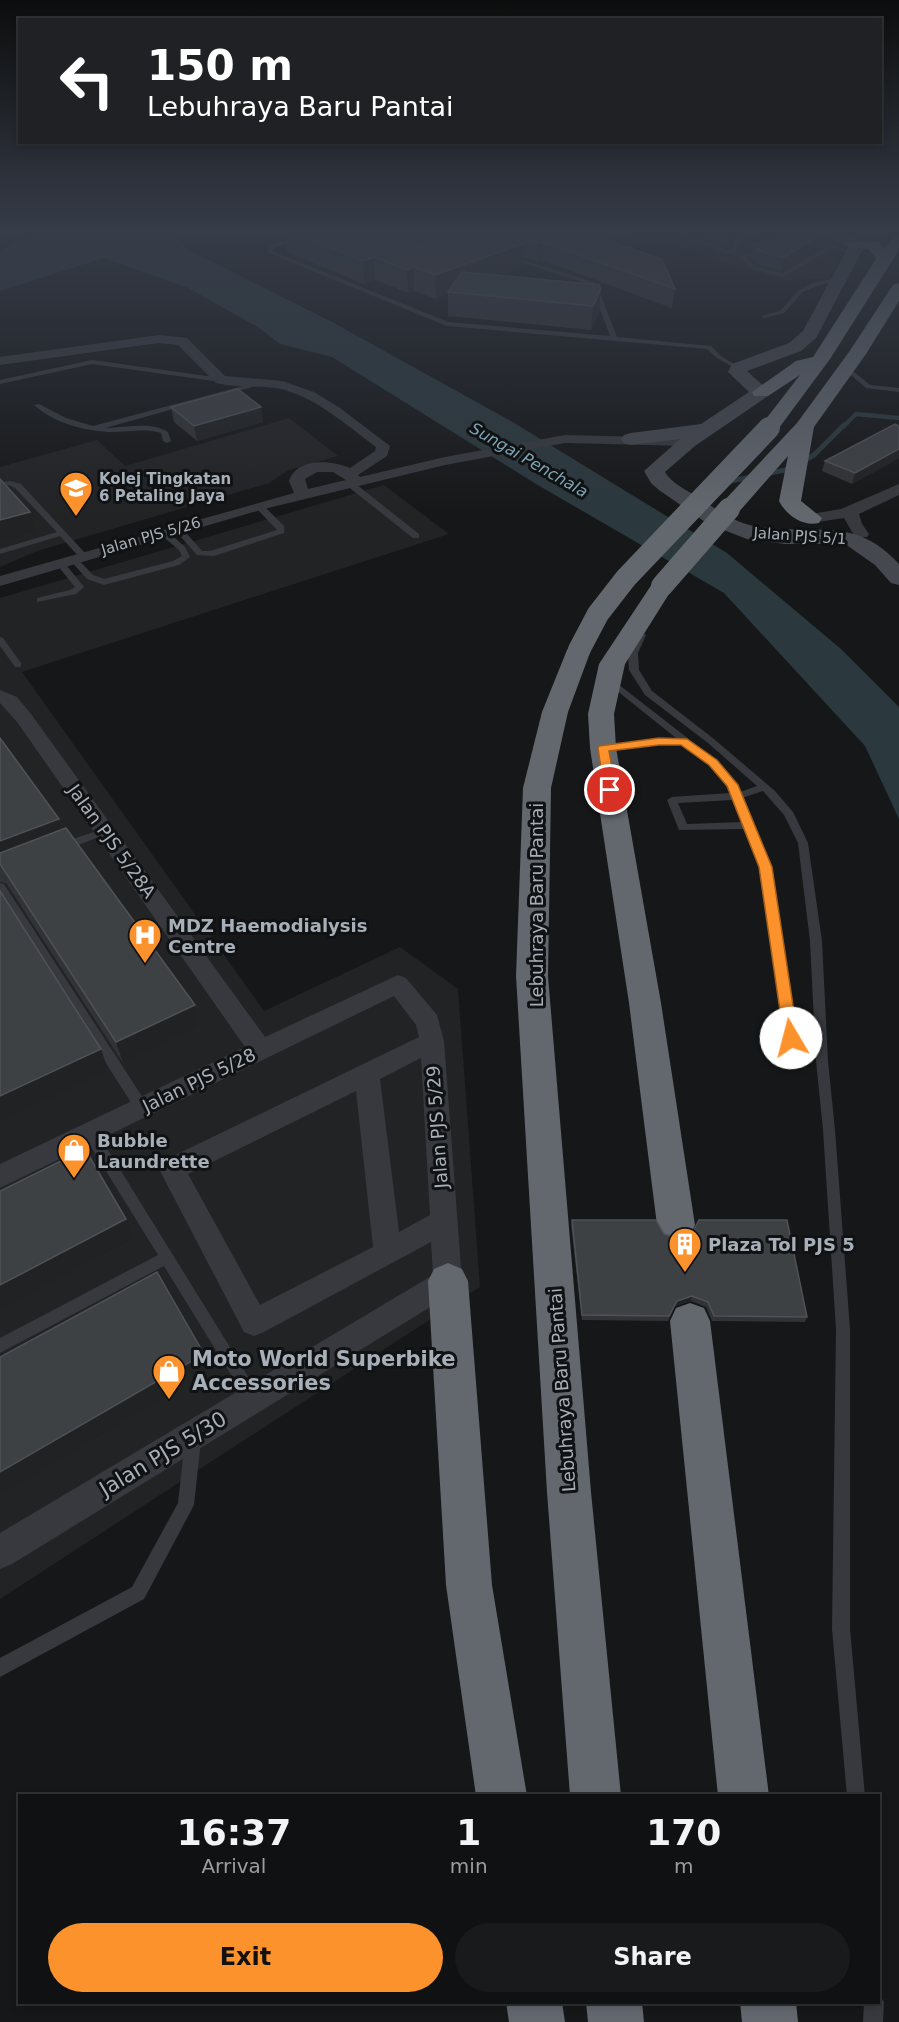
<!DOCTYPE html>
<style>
body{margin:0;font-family:"DejaVu Sans",sans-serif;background:#191a1b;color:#f1f3f6;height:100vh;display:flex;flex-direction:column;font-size:22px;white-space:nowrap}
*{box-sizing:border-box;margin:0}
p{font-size:20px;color:#9c9d9f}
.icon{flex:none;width:33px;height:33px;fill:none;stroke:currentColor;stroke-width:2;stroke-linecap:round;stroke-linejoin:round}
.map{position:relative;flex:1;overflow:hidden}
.details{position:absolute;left:18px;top:1794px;width:862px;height:210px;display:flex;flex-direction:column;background:#101112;border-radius:0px;box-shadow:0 3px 9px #0003,0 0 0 2px #303132}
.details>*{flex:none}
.guide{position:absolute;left:18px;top:18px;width:864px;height:126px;border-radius:0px;box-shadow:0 3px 9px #0003,0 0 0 2px #303132;background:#202124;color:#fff;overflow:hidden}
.pin{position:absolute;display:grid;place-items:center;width:51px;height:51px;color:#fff;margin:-26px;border:3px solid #fff;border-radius:50%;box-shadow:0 2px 6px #0007}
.me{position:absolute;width:66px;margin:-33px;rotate:352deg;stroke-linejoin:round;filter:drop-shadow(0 0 4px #0008)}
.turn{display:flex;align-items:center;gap:21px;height:126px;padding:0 30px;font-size:27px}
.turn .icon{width:78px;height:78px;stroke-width:2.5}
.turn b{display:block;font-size:42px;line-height:51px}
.eta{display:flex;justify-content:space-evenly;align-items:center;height:102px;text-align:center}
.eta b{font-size:36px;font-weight:600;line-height:42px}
.primary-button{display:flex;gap:12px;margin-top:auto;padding:12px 30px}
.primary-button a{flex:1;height:69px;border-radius:36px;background:#fc922b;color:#111;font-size:24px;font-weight:600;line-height:69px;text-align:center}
.primary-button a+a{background:#191a1b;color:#f1f3f6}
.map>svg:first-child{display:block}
</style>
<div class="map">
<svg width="899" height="2022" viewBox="0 0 899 2022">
<rect width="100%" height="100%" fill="#161718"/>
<g fill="#222325">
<polygon points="616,228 853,228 829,279 781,280"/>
<polygon points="289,418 338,456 289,470 269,483 37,551 0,567 0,467 97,440 125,466"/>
<polygon points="384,485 449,534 22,672 264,1011 400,947 458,989 480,1287 0,1599 0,598"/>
</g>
<polygon fill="#2b383d" points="46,228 167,228 189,250 332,322 511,421 727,553 841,649 899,707 899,819 865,746 724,593 536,484 332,357 280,344 258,327 188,288 104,258 0,291 0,250"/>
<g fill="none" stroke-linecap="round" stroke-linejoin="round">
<polyline stroke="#2b383d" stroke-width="4.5" points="843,427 856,414 899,418"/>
<polyline stroke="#2b383d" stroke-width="5" points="726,482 790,469 814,455 844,425"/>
<g fill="#37393e" fill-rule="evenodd">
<polygon points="717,228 727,228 696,238 726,250 748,245 751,247 726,254 688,238"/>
<polygon points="298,237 303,238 275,247 272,251 448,322 610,336 591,285 506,257 511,256 596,283 617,337 711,346 721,356 741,368 736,369 717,358 707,349 447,326 266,252 271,245"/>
<polygon points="809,237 856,253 853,255 833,248 783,277 752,269 739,256 768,248 768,250 746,257 756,267 782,273 827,247 807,240"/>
<polygon points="837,278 839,281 819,285 803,292 784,313 764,318 761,316 780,311 799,290 815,282"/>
<polygon points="92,360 221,378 224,380 221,382 92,364 0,384 0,380"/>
<polygon points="844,367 848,367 870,385 899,388 899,392 866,388 844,369"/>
<path d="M258 382 260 383V385L105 428C125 428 150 421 168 432L171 441 167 443 163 441 161 433C145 428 129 432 113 432 86 432 54 423 34 405L39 404 66 418 93 426Z"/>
<polygon points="10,481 21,484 86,554 86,558 80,558 60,536 0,554 0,549 57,532 15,488 9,485 0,486 0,482"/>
<polygon points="346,481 352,481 419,534 419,538 413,538 346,485"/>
<polygon points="256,504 262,504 284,526 284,533 214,556 197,555 173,528 180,526 202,551 210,551 277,530 256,508"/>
<polygon points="160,530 166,530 185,547 190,557 179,565 104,585 87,579 69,559 76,557 93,575 104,579 173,561 182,556 179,550 160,534"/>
<polygon points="57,561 63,561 84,587 76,594 37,602 37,598 70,590 75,587 57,565"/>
<path d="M642 632 646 635 638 653 639 670 652 691 714 739 775 791 793 812 808 843 822 941 828 1061 835 1130 850 1329V1629L865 1796H847L832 1629 836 1329 823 1130 816 1061 810 941 798 843 784 815 763 791 742 798 752 822 755 825 754 827 770 867 797 1038 795 1041H787L785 1038 760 867 744 829 679 830 667 800 672 797 730 793C725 781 695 747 682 744 664 739 622 749 603 751L598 748 603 745 659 738H676L606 682V678L609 677 717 761 736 783 740 792 757 786 708 743 645 695 629 670 628 653 638 635ZM733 800 742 822 687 824 678 803Z"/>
<polygon points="0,637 3,638 21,663 21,667 15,667 0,646"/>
<polygon points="105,828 110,831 109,833 63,851 58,847 59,844"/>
<polygon points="0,883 4,884 147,1104 148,1108 147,1112 142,1113 137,1112 0,896"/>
<polygon points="90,1128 95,1129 259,1394 262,1399 259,1404 254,1406 249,1404 164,1266 0,1353 0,1338 158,1255 85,1137 83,1133 85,1129"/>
<polygon points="193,1432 199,1435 201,1440 194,1505 144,1599 0,1677 0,1658 132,1587 178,1503 185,1440 187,1435"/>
<polygon points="879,1994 884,2002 883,2022 863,2022 864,2002 879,2002"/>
</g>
<g fill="#37393e" fill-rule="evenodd">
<polygon points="9,228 23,228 0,241 0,233"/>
<path d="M159 335 187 338 225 376 282 381 314 392 340 408 390 446 387 456 358 475 360 477 445 457 565 435 688 438 695 442 688 446 565 443 445 465 264 509 0 586V576L294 493 289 481C297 457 332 460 350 468L375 451 376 447C346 425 314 395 276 388 257 385 236 388 216 383L178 345 159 343 0 365V357ZM317 472H333L346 480 308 489 305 479Z"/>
<polygon points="899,484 899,495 859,514 862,524 869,534 867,537 855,537 844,518 811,523 803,518 805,515 841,509"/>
<path d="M0 690 17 697 31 714 265 1037 398 975 406 978 437 1015 444 1041 462 1281 458 1290 12 1564 0 1569V1533L433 1275 431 1242 264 1332 254 1336 244 1332 159 1169 163 1161 419 1037 416 1025 394 996 0 1188V1164L245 1047 17 722 0 703ZM421 1058 430 1215 399 1232 380 1079ZM356 1091 373 1247 260 1305 188 1174Z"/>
</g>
<path fill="#45484e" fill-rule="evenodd" d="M816 228C832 228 856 231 864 247L816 338 801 351 747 371 770 392 768 396 695 446 665 472C671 483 687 490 697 497 715 508 733 522 754 526 812 537 853 513 899 564V585L891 583 875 565 845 544H785L747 539 708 524 659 490 651 483 644 471 680 439 631 445 624 443 621 439 624 435 631 433 701 424 749 392 728 372 732 364 789 343 803 331 848 247Z"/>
<g fill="#63686f" fill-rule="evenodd">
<polygon points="899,235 899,250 830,359 776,432 762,432 759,428 800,375 768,396 754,396 752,392 796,361 813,357 876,259 869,249 850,247 847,244 850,241 879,242 884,248 894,237"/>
<path d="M899 283V301L866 354 814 427 801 501 822 518 819 523C803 527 786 515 779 501L788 456 737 514 729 515 721 514 718 509 721 504 797 423 849 352 893 285Z"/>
<polygon points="662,579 670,581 674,586 625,664 614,714 616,748 661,1003 695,1225 689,1237 676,1241 663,1237 657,1225 629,1003 590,748 588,714 599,664 654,581"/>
<polygon points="579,643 588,645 591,650 568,712 551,788 548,976 591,1492 621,1796 570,1796 547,1492 516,976 523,788 542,712 567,650 570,645"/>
<polygon points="448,1263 462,1269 468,1281 492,1585 527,1796 476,1796 446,1585 428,1281 434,1269"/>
<polygon points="690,1303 704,1308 710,1321 769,1796 718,1796 670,1321 676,1308"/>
<polygon points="506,2002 562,2002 565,2022 509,2022"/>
<polygon points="586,2002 642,2002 644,2022 588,2022"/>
<polygon points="740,2002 796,2002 798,2022 742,2022"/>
</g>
<g stroke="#63686f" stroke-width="22">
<polyline points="662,586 729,509"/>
<polyline points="579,650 598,614 626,578 769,428"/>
</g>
</g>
<g fill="#323336">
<polygon points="288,228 793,228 792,234 822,246 782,271 762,266 750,258 752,250 738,254 737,257 732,255 734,246 726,248 703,238 704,230 689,235 686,234 632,249 675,289 672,308 541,260 537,261 524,257 524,266 498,276 599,285 599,313 591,330 448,316 448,294 436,299 414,291 408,293 375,280 364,284 287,252 285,229"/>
<polygon points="171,407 263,422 197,441 174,422"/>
<polygon points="899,426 899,458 852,484 822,471 825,461"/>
<polygon points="0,738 59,819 63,830 195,1005 200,1026 123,1063 6,883 0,882"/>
<polygon points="572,1220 664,1234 807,1317 805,1322 712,1321 706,1307 691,1301 675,1306 668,1321 582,1320 571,1225"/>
</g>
<g fill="#212224">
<polygon points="643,228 687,228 686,234 602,257 604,239"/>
<polygon points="690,228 704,228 704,230 689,235"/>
<polygon points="736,228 753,228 752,233 768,228 793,228 791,239 752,245 752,250 738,254 737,257 740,239 735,237 734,246 726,248 729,230"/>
<polygon points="824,233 822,246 782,271 784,257"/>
<polygon points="542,242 541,260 537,261 538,244"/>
<polygon points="525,243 524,266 453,292 448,292 448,294 436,299 435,275"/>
<polygon points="374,257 375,280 364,284 363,261"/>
<polygon points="414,267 414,291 408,293 407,270"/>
<polygon points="601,289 599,313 591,330 593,306"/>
<polygon points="261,407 263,422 197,441 194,426"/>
<polygon points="899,449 899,458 852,484 855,473"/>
<polygon points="30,512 35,531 0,542 0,520"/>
<polygon points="59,819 66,840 0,864 0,841"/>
<polygon points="195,1005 200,1026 123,1063 116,1042"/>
<polygon points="101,1049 108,1070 0,1121 0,1096"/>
<polygon points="126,1219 133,1238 0,1309 0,1285"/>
<polygon points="692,1296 691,1301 675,1306 668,1321 677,1301"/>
<polygon points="204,1354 209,1371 0,1494 0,1472"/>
</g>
<g fill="#3e4144" stroke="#4f5256" stroke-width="1.5">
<polygon points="288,228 385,228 390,234 424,247 429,243 428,240 399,228 414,228 509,238 525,243 435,275 414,267 407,270 374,257 363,261 285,229"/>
<polygon points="446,228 643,228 604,239 662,259 675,289 542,242 538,244 511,235"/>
<polygon points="759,228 768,228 741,236 740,239 735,237 758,231"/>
<polygon points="810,229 824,233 784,257 764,253 752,245"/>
<polygon points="462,272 599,285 601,289 593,306 448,292"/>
<polygon points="238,389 261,407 194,426 171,407"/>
<polygon points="895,424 899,426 899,449 855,473 825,461"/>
<polygon points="0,479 30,512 0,520"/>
<polygon points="0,738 59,819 0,841"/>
<polygon points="66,828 195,1005 116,1042 0,864 0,853"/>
<polygon points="0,891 101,1049 0,1096"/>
<polygon points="85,1149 126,1219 0,1285 0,1191"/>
<polygon points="572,1220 656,1220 664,1234 678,1238 692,1233 699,1220 787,1220 807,1317 714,1316 708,1302 692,1296 677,1301 669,1316 582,1315"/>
<polygon points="157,1272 204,1354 0,1472 0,1357"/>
</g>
<linearGradient id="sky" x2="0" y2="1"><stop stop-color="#0c0d0d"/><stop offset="0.45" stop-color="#363c48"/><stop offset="1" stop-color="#363c48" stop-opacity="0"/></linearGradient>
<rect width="899" height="512" fill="url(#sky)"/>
<polygon fill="#fc922b" stroke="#a45f1c" stroke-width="1.5" points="659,738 687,739 717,760 738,785 772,867 798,1038 796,1042 786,1042 784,1038 759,867 727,786 709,765 681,745 659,745 609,751 616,790 610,794 604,790 598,748 599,746"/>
<defs>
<symbol id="university-pin" viewBox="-11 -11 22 30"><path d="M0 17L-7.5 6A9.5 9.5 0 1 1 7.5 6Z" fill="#fc922b" stroke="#111213"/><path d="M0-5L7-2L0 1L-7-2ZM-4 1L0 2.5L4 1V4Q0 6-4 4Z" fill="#fff"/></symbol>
<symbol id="hospital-pin" viewBox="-11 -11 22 30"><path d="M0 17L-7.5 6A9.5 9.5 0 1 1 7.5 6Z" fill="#fc922b" stroke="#111213"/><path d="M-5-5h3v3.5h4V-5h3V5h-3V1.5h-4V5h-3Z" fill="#fff"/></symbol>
<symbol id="shop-pin" viewBox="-11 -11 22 30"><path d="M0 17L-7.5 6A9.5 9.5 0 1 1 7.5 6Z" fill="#fc922b" stroke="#111213"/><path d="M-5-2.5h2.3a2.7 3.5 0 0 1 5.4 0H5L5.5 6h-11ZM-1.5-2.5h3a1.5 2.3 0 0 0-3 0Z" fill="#fff"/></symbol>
<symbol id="building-pin" viewBox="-11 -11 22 30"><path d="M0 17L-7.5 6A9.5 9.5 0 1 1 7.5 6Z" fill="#fc922b" stroke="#111213"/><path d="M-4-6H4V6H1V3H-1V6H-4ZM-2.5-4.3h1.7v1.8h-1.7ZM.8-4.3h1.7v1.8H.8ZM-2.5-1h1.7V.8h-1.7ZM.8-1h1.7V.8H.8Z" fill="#fff"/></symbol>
</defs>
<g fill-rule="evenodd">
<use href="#university-pin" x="57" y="469" width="38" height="52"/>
<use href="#hospital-pin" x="126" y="916" width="38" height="52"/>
<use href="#shop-pin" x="55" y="1131" width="38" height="52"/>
<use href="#building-pin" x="666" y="1225" width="38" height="52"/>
<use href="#shop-pin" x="150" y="1352" width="38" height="52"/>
</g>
<g text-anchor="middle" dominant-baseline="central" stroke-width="6" stroke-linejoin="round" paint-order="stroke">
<g font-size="15" font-weight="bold" fill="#a7b0b9" stroke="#111213" text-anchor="start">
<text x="99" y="479">Kolej Tingkatan<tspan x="99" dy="17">6 Petaling Jaya</tspan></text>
</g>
<g font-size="15" fill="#a7b0b9" stroke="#111213">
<text transform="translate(151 536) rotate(-16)">Jalan PJS 5/26</text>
<text transform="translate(800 536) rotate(4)">Jalan PJS 5/1</text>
</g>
<g font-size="16" font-style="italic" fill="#7da5b6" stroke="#111213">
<text transform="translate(529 460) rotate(30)">Sungai Penchala</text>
</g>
<g font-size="18" fill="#a7b0b9" stroke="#111213">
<text transform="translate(112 841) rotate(54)">Jalan PJS 5/28A</text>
<text transform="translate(536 905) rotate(-90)">Lebuhraya Baru Pantai</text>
<text transform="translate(199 1080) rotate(-26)">Jalan PJS 5/28</text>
<text transform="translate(437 1127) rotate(-94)">Jalan PJS 5/29</text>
<text transform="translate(562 1390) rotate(-94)">Lebuhraya Baru Pantai</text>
</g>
<g font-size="18" font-weight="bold" fill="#a7b0b9" stroke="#111213" text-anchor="start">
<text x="168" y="925">MDZ Haemodialysis<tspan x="168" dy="21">Centre</tspan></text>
<text x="97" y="1140">Bubble<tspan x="97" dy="21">Laundrette</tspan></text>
<text x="708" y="1244">Plaza Tol PJS 5</text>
</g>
<g font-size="21" font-weight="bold" fill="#a7b0b9" stroke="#111213" text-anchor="start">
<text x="192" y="1359">Moto World Superbike<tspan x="192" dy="24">Accessories</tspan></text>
</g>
<g font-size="21" fill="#a7b0b9" stroke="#111213">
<text transform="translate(163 1454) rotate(-31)">Jalan PJS 5/30</text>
</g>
</g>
</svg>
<div class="pin" style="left:610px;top:790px;background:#d93025"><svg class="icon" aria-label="arrive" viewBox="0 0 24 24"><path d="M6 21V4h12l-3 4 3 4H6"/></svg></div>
<svg class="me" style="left:791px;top:1038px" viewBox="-20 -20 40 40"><circle r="19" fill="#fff"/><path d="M0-13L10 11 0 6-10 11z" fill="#fc922b"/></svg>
<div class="guide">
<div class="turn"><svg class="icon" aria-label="left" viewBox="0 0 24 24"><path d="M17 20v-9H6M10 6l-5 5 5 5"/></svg><div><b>150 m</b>Lebuhraya Baru Pantai</div></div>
</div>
<section class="details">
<div class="eta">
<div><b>16:37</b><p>Arrival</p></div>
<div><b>1</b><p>min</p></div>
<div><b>170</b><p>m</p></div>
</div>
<div class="primary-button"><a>Exit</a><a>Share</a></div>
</section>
</div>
